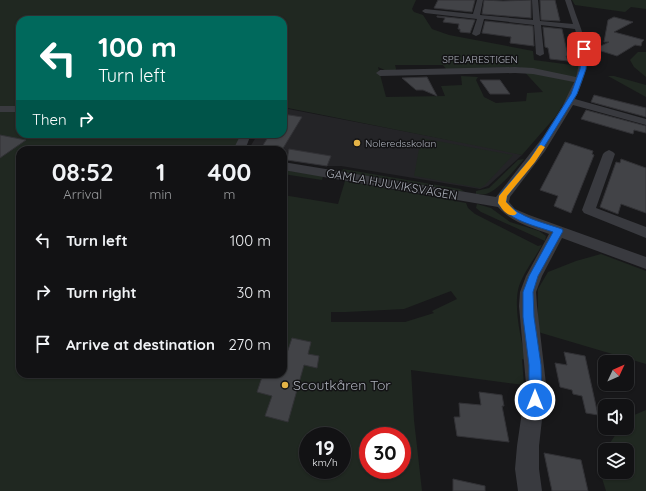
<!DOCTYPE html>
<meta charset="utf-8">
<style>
body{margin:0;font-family:Quicksand,sans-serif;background:#1b1b1d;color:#f1f3f6;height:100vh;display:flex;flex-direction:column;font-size:15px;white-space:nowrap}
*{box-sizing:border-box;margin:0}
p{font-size:13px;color:#9c9ea0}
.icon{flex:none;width:22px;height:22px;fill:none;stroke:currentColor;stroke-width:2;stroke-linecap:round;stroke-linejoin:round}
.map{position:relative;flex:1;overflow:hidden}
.panel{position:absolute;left:16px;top:146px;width:271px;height:232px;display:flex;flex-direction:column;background:#121214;border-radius:12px;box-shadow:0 1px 3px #0004,0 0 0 1px #313234}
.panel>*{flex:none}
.hud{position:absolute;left:16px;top:16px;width:271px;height:122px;border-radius:12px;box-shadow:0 1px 3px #0004,0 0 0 1px #313234;background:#00695c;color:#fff;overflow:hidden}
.needle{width:26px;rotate:46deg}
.fabs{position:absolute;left:598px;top:355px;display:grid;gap:8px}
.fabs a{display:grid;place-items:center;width:36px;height:36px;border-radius:8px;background:#121214;box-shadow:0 1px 3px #0004,0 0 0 1px #313234;font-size:20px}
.speed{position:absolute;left:299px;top:427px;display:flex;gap:8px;font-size:20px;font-weight:700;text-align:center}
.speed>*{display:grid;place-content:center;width:52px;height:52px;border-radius:50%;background:#121214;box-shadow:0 1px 3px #0004,0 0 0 1px #313234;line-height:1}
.speed small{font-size:10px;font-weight:400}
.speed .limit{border:6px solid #d22;background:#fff;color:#111}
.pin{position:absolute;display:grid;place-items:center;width:34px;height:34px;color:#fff;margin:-17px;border-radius:8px;box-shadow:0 2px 6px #0006}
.me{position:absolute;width:44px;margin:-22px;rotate:0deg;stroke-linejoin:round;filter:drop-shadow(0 0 3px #0008)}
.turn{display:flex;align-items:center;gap:14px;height:84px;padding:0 16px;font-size:18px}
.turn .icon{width:52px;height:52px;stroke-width:2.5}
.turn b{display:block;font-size:28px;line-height:34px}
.then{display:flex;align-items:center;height:38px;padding:0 16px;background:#0003;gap:8px;font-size:15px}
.eta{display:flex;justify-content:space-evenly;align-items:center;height:68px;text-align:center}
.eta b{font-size:24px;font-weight:800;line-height:28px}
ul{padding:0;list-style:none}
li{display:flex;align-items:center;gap:12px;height:52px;padding:0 16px}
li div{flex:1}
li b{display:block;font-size:15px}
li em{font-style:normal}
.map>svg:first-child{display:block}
</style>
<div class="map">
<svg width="646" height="491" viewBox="0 0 646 491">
<rect width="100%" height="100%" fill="#18181a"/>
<polygon fill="#242427" points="283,108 507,151 522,155 488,186 480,189 341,166 327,166 283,159 283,150 248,150 258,134 283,134"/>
<g fill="#202821" fill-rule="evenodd">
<path d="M0 0H416L412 9 414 12 423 15 432 29 449 35 533 51 534 60 580 66 568 96 556 116 522 155 283 107V20H20V134H252L243 150H20V374H283V195L338 204 345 181 466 203 468 208 475 214 538 246 542 245C535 258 524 272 519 286 513 306 521 340 526 360L522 359 524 385 411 370 414 420 422 491H0ZM395 65H443L446 69 520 67 543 92 527 93 526 101 496 103 484 97 476 80 478 77 461 76 462 85 441 86 445 96 386 97 378 67 387 71H395L396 69ZM451 291 457 299 432 311 434 313 405 322H331V312H346L404 309ZM308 436H342V470H308ZM368 436H402V470H368Z"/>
<polygon points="572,0 646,0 646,9 631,7 625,12 575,5"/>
<polygon points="638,52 646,52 646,77 634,67 630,60"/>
<polygon points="608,76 614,76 646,85 646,97"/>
<polygon points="421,138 513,155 485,185 480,188 414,176"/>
<path d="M524 159C516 168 498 191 486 194 483 195 480 194 476 194V191L489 188 518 160Z"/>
<polygon points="343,169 460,189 465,192 342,172"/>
<polygon points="283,170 323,176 322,180 283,174"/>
<polygon points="477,204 491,208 510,222 539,231 546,236 545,241 481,212 476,208"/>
<polygon points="601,254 646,271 646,364 538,332 538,289 548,272 576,261"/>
<polygon points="646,410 646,491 606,491 601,475 605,459 605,472 627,472 627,450 607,450 608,446 620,428 627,428 627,418"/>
</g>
<g fill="#424347" stroke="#323236">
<polygon points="438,0 475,0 472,12 434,8"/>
<polygon points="484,0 503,1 531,0 531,18 482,14"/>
<polygon points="540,0 555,0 560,21 541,20"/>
<polygon points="437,16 475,20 470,33 460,32 460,29 458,29 459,24 443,22 445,18 437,17"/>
<polygon points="614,17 633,22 614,32 644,40 642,42 641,46 635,45 617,56 595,49 609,42 604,42 608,20"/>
<polygon points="485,21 533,26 534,46 510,43 511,37 482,33"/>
<polygon points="543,27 562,29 568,56 566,56 568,61 550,59 548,48 545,47"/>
<polygon points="427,77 437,96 423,90 416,90 402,78"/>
<polygon points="480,80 500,80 510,94 490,94"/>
<polygon points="594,95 646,108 646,117 591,102"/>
<polygon points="586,110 646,126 646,133 634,130 633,134 581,119"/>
<polygon points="283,114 302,117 282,150 260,150 270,134 283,134"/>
<polygon points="0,135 26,140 0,158"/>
<polygon points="565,142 593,151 592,154 594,155 571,213 554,206 558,196 540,190"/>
<polygon points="289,149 331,156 327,166 287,160"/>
<polygon points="621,159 646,168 646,213 621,204 618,214 600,207 616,162 620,163"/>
<polygon points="292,338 311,342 308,354 319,356 317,368 304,365 288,422 265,416 272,396 257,392 263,374 283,374 283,365"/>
<polygon points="564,352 585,356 598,415 586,413 582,396 573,394 572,390 560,387 555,363 567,365"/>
<polygon points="479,392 502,395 504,406 502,406 509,442 457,436 454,417 460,417 459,403 481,405"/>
<polygon points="544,453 581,460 588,491 552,491"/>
<polygon points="453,479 485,486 485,491 453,491"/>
</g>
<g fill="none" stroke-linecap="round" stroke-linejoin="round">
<g fill="#393a3f" fill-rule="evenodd">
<path d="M477 0H483L480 15 533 20 532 0H538L540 21 573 24 565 0H571C585 44 597 53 575 99L646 119V125L573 105 545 151 510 197 509 202 515 209 529 215 646 257V269L562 238 542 276 536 292 537 306 546 384 539 446V469L542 491H518L515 469 517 446 526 384 519 306 520 292 526 276 549 234C531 227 511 222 498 207L283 170V162L496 197 543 137 562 107 574 82 533 74 515 73 380 76 376 73 380 70 515 67 533 68 576 77C581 59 580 46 575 29L541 25 544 54 540 56 536 54 534 25 484 19 480 34 476 36 472 34 477 19 425 13 422 11 425 9 473 14Z"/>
<rect x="0" y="106" width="20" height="6"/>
<polygon points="241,134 251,134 245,150 233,150"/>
<polygon points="609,150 613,152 615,154 596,208 646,227 646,238 584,213 582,210 603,154 605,152"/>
</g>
</g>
<path fill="#1a73e8" stroke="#114b97" d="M583 48 587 49 586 69 577 94 536 160 507 196 506 202C520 218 542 222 562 229L563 231 538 276 533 292 534 317 541 365 542 400 540 404 535 406 531 404 529 400V365L523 317V292L529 276 553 232C533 225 510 221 498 203L500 194 530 159 571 94 580 69Z"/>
<path fill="#f59e0b" d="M541 145 545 147 535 162 507 196 506 202 517 213 515 215C507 217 502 209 498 203L499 196 530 159 539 146Z"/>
<g fill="#e4b346" stroke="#131315" stroke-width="1.5">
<circle cx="357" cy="143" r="4"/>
<circle cx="285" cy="385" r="4"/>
</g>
<g text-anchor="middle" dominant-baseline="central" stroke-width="3" stroke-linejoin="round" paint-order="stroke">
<g font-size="10" fill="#abafb9" stroke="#131315">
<text x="480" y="59">SPEJARESTIGEN</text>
</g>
<g font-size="10" fill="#abafb9" stroke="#131315" text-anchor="start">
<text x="365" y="143">Noleredsskolan</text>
</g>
<g font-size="12" fill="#abafb9" stroke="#131315">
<text transform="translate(392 184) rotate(10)">GAMLA HJUVIKSVÄGEN</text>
</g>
<g font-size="14" fill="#abafb9" stroke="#131315" text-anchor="start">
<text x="293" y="385">Scoutkåren Tor</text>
</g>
</g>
</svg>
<div class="fabs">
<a><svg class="needle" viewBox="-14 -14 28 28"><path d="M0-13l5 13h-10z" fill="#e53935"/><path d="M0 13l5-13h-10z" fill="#9c9ea0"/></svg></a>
<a><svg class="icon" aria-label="sound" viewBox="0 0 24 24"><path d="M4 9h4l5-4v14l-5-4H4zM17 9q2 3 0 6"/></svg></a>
<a><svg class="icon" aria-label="layers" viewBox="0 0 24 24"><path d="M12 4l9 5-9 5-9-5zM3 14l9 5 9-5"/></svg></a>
</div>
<div class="speed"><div>19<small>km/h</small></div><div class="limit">30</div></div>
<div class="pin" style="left:584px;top:49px;background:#d93025"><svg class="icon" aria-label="arrive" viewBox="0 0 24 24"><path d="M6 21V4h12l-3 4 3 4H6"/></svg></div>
<svg class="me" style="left:535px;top:400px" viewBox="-20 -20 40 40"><circle r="17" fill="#1a73e8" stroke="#fff" stroke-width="3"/><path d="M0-11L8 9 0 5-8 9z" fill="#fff"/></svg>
<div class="hud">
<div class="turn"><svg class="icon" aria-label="left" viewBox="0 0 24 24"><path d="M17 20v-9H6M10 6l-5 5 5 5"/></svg><div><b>100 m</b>Turn left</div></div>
<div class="then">Then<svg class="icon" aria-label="right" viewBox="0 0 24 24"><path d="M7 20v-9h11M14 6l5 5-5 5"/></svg></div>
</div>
<section class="panel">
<div class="eta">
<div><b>08:52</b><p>Arrival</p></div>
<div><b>1</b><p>min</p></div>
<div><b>400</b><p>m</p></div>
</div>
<ul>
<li><svg class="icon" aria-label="left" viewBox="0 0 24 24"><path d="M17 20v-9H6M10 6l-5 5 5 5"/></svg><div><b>Turn left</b></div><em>100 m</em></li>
<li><svg class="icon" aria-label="right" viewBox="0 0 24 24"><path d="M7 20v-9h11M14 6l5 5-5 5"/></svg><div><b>Turn right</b></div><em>30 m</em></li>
<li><svg class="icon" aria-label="arrive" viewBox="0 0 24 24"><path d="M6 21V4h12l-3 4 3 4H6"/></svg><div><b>Arrive at destination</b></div><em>270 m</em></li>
</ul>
</section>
</div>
